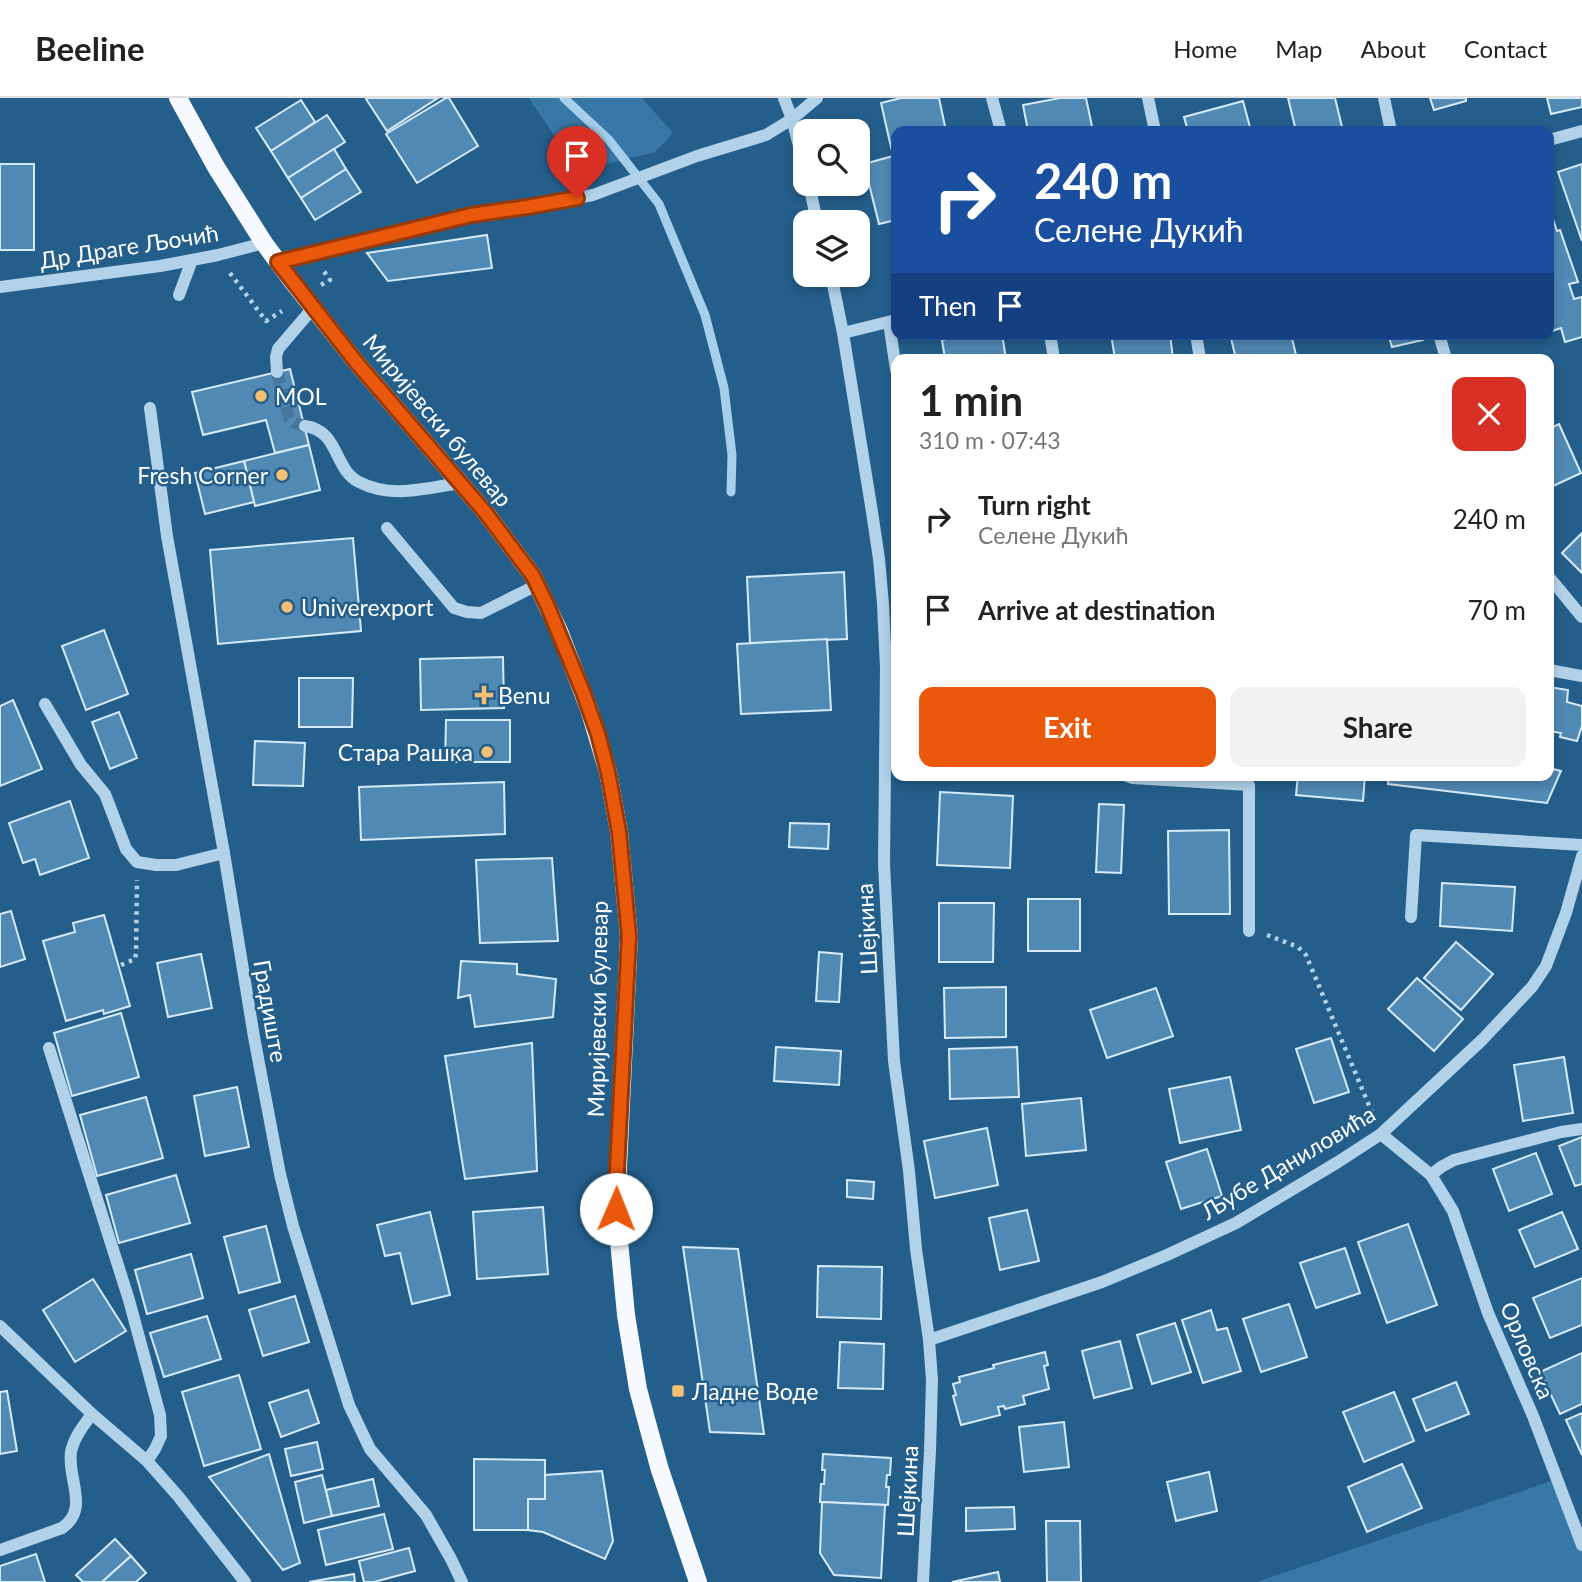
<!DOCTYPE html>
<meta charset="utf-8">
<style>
body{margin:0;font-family:Lato,sans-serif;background:#f2f2f2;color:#222;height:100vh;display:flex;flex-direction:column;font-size:26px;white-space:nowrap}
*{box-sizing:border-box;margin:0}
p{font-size:23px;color:#767676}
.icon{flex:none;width:38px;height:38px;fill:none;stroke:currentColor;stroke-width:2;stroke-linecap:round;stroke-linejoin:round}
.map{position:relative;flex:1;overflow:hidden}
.drawer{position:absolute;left:891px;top:256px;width:663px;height:427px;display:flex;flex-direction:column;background:#fff;border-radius:14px;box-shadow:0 4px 10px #0003}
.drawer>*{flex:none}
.top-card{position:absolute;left:891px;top:28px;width:663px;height:214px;border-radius:14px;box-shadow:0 4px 10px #0003;background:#1a4fa0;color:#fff;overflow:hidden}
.fabs{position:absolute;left:793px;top:21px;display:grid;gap:14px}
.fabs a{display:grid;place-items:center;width:77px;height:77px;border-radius:14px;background:#fff;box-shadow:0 4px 10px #0003;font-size:35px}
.pin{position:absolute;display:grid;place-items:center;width:60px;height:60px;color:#fff;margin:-72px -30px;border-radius:50% 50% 50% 0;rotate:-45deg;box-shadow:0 0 7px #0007}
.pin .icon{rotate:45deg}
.me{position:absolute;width:77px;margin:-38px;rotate:1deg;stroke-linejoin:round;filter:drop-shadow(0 0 5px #0008)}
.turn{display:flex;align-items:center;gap:24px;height:147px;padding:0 28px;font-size:32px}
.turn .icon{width:91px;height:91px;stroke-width:2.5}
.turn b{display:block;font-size:49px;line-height:60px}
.then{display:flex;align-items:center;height:66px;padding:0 28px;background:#0003;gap:14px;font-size:26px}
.round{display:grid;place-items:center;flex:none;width:74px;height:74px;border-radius:14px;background:#f2f2f2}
.headline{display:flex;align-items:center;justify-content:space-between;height:119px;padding:0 28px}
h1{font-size:42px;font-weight:700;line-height:52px}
.button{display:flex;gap:14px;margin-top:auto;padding:14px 28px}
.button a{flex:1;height:80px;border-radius:14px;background:#ea580c;color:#fff;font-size:28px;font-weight:700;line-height:80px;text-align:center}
.button a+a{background:#f2f2f2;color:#222}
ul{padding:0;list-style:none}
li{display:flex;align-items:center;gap:21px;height:91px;padding:0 28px}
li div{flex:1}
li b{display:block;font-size:26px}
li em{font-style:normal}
header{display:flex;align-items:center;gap:42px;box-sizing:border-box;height:98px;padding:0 35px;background:#fff;border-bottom:2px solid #e0e0e0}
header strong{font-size:33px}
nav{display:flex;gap:38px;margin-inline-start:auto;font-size:24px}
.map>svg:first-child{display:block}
</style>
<header>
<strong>Beeline</strong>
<nav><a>Home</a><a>Map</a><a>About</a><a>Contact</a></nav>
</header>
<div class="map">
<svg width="1582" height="1484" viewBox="0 0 1582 1484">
<rect width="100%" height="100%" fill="#245e8b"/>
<g fill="#3878a8">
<polygon points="529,0 642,0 673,35 655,54 578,73"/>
<polygon points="1557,1381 1582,1447 1582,1484 1257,1484"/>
</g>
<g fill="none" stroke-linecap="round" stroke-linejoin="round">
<polyline stroke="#a6cfeb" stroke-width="9" points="564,0 609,42 659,106 705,217 724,290 732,357 731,394"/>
</g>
<g fill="#5089b4" stroke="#d6eaf8" stroke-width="2">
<polygon points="368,0 438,0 387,33 366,1"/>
<polygon points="446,0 449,0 478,48 417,85 386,36"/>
<polygon points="901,0 939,0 946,33 896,33 896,58 893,58 881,5"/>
<polygon points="1060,0 1086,0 1093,33 1028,33 1023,7"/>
<polygon points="1288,0 1335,0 1343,33 1296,33"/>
<polygon points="1430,0 1466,0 1466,3 1434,12"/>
<polygon points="1547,0 1582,0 1582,9 1551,16"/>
<polygon points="301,2 315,24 271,53 256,30"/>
<polygon points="1243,3 1251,33 1188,33 1184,19"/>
<polygon points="327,17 345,44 288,80 271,53"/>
<polygon points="334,51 346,71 301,100 288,80"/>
<polygon points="893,58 896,58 896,122 879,126 864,66"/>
<rect x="0" y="66" width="34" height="86"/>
<polygon points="1582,66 1582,143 1558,74"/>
<polygon points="346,71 361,94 315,122 301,100"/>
<polygon points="1551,103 1552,108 1549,110 1557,133 1560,132 1578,184 1569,186 1574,201 1581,199 1582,200 1582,239 1565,244 1561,230 1552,233 1549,224 1549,104"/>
<polygon points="487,137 492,170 388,183 367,155"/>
<polygon points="972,236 1002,236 1006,261 945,261 942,242"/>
<polygon points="1111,236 1170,236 1173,261 1115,261"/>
<polygon points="1230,236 1291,236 1297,261 1236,261"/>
<polygon points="1388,236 1422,236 1423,242 1392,249"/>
<polygon points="290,271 309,347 275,355 266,322 203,337 192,294"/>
<polygon points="1559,326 1581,375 1549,390 1549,331"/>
<polygon points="309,347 320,392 255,408 244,363"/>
<polygon points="244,363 254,404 205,416 195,375"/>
<polygon points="1582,435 1582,475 1562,455"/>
<polygon points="353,440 361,533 218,546 210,452"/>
<polygon points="844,474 847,541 750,545 747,479"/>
<polygon points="104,532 128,596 86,612 62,548"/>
<polygon points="827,541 831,612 741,616 737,546"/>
<polygon points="503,559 504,610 421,612 420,561"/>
<polygon points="299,580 353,580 352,629 299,629"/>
<polygon points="1549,589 1568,592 1567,604 1582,608 1582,628 1577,643 1560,639 1561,635 1549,633"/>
<polygon points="13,602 42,671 0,688 0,608"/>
<polygon points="119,614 137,660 110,671 92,624"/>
<polygon points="446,622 510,622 510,664 445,664"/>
<polygon points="255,643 305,645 303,688 253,687"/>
<polygon points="1549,670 1561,673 1547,705 1388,686 1389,677 1549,677"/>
<polygon points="1298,677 1365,677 1363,703 1296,697"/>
<polygon points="504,684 505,736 361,742 359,689"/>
<polygon points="940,694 1013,698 1010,770 937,767"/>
<polygon points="70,703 89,760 40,777 35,761 23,765 9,725"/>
<polygon points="1099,706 1124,707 1121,775 1096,774"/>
<polygon points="790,725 829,726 828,751 789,749"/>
<polygon points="1229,732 1230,816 1169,816 1168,733"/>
<polygon points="552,760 558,843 480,845 476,762"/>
<polygon points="1442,785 1515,789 1512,833 1440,828"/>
<rect x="1028" y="801" width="52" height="52"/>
<polygon points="939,805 994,805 993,864 939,864"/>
<polygon points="11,813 25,861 0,869 0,816"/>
<polygon points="104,817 130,908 104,916 103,912 66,923 43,843 75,834 73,825"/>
<polygon points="1456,844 1493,876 1461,912 1424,880"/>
<polygon points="819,854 842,856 839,904 816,903"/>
<polygon points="201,856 212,910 168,919 157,865"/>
<polygon points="461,863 517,866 517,876 556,881 553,919 475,929 470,897 458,900"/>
<polygon points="1417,880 1463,921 1434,953 1388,911"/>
<polygon points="1006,889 1006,939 945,940 944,890"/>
<polygon points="1156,890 1173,938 1107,960 1090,912"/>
<polygon points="121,915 139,979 72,998 54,935"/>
<polygon points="1331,940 1349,994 1314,1005 1296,951"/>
<polygon points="532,945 537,1073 465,1081 445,958"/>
<polygon points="776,949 841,953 839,987 774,983"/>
<polygon points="1017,949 1019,999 950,1001 949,951"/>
<polygon points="1564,959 1573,1015 1523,1023 1514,967"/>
<polygon points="1230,979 1241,1032 1180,1045 1169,991"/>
<polygon points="237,989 249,1049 205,1058 194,998"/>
<polygon points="146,999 163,1060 97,1078 80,1017"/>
<polygon points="1081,1000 1086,1052 1026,1058 1022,1006"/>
<polygon points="987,1030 998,1087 935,1100 924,1043"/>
<polygon points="1582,1039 1582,1086 1575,1088 1559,1048"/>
<polygon points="1207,1051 1222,1098 1181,1111 1166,1064"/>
<polygon points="1536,1055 1552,1096 1509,1113 1493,1071"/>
<polygon points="176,1077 190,1125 119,1145 106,1097"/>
<polygon points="847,1082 874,1084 873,1101 847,1099"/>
<polygon points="543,1109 548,1176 477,1181 473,1114"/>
<polygon points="1027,1112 1039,1163 1000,1172 989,1120"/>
<polygon points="430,1114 450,1197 412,1206 400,1155 385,1158 377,1127"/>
<polygon points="1562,1114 1578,1151 1535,1169 1519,1132"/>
<polygon points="1408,1126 1437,1207 1387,1225 1358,1144"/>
<polygon points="266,1128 280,1184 239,1195 224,1139"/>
<polygon points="683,1149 738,1151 764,1336 710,1334"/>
<polygon points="1345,1150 1360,1195 1316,1210 1300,1165"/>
<polygon points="191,1156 203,1200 147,1216 135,1172"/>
<polygon points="818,1168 882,1169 881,1221 817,1219"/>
<polygon points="1582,1180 1582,1227 1550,1240 1533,1200"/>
<polygon points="93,1181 126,1233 75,1264 43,1212"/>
<polygon points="295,1198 309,1244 263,1258 249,1212"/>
<polygon points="1289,1206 1307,1259 1261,1274 1243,1221"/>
<polygon points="1211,1212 1217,1232 1227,1230 1241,1273 1203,1285 1182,1222"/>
<polygon points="207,1218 221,1261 164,1279 150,1235"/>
<polygon points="1175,1225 1191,1274 1152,1286 1137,1237"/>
<polygon points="1120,1243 1132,1290 1094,1300 1082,1253"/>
<polygon points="840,1244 884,1246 883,1291 838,1290"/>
<polygon points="1045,1254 1048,1267 1044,1268 1049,1291 1023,1298 1025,1306 1005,1311 1004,1308 998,1309 1000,1317 961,1327 953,1298 956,1297 953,1286 960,1284 959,1279 994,1270 993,1267"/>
<polygon points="1582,1255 1582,1306 1560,1316 1540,1274"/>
<polygon points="239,1277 261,1351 204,1368 182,1294"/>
<polygon points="1456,1284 1469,1316 1426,1333 1413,1301"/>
<polygon points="308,1292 319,1325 281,1339 269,1305"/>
<polygon points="7,1293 17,1353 0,1356 0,1294"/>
<polygon points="1394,1294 1414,1343 1364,1364 1343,1314"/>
<polygon points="1582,1315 1582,1357 1566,1322"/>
<polygon points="1064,1324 1069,1369 1024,1374 1019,1329"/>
<polygon points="317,1344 323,1371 291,1378 285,1351"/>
<polygon points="269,1356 300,1465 283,1472 209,1379"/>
<polygon points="823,1356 891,1360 890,1377 887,1377 886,1389 889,1389 888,1407 820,1404 821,1386 824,1386 825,1372 822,1372"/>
<polygon points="474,1361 545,1362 545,1401 528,1401 528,1432 474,1432"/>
<polygon points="1402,1366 1422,1410 1367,1434 1348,1389"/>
<polygon points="602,1373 613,1443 605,1461 543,1434 528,1432 528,1401 545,1401 545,1377"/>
<polygon points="1209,1374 1217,1413 1176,1423 1167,1384"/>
<polygon points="322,1377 332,1418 304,1425 295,1384"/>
<polygon points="373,1381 379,1408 332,1418 326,1392"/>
<polygon points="822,1404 885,1407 881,1480 834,1477 820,1455"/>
<polygon points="1014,1409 1015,1431 966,1433 966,1410"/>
<polygon points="384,1416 393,1451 326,1467 318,1432"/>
<polygon points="1046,1423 1080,1423 1081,1484 1047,1484"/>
<polygon points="115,1441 131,1458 102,1484 83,1484 76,1477"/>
<polygon points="409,1450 415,1473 374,1484 364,1484 359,1463"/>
<polygon points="36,1456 45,1484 0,1484 0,1468"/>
<polygon points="131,1458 146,1475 136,1484 102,1484"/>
<polygon points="998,1474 1000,1484 952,1484"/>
<polygon points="354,1476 355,1484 309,1484"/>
</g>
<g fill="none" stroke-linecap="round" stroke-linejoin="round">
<polyline stroke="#45769c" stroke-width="12" stroke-dasharray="12 6" stroke-linecap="butt" points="277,274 289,320 295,325 305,328"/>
<g stroke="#b2d2ea" stroke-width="4.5" stroke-dasharray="3.5 5" stroke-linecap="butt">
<polyline points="230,175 266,223 282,213"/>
<polyline points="321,187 330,182 323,172"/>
<polyline points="1267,837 1298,849 1306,857 1373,1017"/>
<polyline points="121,867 135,861 136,855 137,782"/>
</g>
<g stroke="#b2d2ea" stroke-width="12">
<polyline points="784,0 792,21 805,71"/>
<polyline points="992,0 1001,33"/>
<polyline points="1148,0 1155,33"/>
<polyline points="1384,0 1391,33"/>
<polyline points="1549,42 1582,33"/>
<polyline points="809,86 817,124"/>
<polyline points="278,164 471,117 527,109 593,97 697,58 766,37 792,21 817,0"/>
<polyline points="831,177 843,235 872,414 879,461 883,506 886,570 884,766 894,963 909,1073 916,1151 929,1242 932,1282 930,1353 923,1484"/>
<polyline points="0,189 160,168 218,157 264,145"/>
<polyline points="179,197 192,162"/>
<polyline points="889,224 896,272"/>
<polyline points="843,235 896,222"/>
<polyline points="1050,236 1054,261"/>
<polyline points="1196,236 1200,261"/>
<polyline points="1439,236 1446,261"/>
<polyline points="277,274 276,259 278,251 313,210"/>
<polyline points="150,310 167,438 224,755 254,939 280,1076 293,1128 349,1307 370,1351 426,1417 451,1461 462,1484"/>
<path d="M305 328C340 333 333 371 359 384 391 401 426 390 460 385"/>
<polyline points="387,430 454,510 467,514 481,515 537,487"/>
<polyline points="1549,479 1582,519"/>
<polyline points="1549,572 1582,578"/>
<polyline points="45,606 81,667 105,696 126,751 137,764 156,767 176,767 224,755"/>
<polyline points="1124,677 1132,680 1249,687 1249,833"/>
<polyline points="1411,819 1416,737 1582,747"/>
<polyline points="49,950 129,1202 160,1317 161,1338 155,1351 147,1363"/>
<polyline points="1381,1036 1431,1077 1453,1113 1488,1215 1533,1318 1582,1447"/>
<polyline points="1431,1077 1441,1069 1454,1062 1561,1034 1582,1031"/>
<polyline points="0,1228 92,1316 147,1363 178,1398 245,1484"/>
<polyline points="929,1242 1102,1184 1167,1157 1236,1125 1338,1064 1381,1036 1482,942 1532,889 1546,868 1566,815 1582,758"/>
<path d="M0 1452 62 1430C90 1411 67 1381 71 1354 74 1339 84 1327 92 1316"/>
</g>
<polyline stroke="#f6fafe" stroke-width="18" points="178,0 216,69 264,145 292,183 356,264 485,414 533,478 559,533 589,611 608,674 619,734 629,838 616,1111 626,1217 638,1291 649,1332 660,1372 698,1484"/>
</g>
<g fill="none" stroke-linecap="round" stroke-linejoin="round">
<defs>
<polyline id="route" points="577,100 527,109 471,117 278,164 356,264 485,414 533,478 548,509 583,594 598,636 608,674 619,734 629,838 617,1072 616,1111"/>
</defs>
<use href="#route" stroke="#983908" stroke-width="18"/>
<use href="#route" stroke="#ea580c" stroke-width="12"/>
</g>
<g fill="#f5c075" stroke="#245e8b" stroke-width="2.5">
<circle cx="261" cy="298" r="7"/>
<circle cx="282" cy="377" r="7"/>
<circle cx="287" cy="509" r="7"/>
<path d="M480.5 586.5h7v7h7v7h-7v7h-7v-7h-7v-7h7z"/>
<circle cx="487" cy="654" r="7"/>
<rect x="671" y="1286" width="14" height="14" rx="3.5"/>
</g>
<g text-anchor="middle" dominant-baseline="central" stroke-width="5" stroke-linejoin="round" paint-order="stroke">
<g font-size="23" fill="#fff" stroke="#245e8b">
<text transform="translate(129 148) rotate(-9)">Др Драге Љочић</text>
<text transform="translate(438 322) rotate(50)">Миријевски булевар</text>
<text transform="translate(866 831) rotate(-93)">Шејкина</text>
<text transform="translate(597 911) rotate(-89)">Миријевски булевар</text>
<text transform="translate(271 913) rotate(80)">Градиште</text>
<text transform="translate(1288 1064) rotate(-31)">Љубе Даниловића</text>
<text transform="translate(1528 1252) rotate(67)">Орловска</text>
<text transform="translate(907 1393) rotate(-87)">Шејкина</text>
</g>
<g font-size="23" fill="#fff" stroke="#245e8b" text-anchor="start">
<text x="275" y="298">MOL</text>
<text x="268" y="377" text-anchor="end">Fresh Corner</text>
<text x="301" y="509">Univerexport</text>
<text x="498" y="597">Benu</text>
<text x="473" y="654" text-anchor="end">Стара Рашка</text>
<text x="692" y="1293">Ладне Воде</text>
</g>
</g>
</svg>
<div class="fabs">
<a><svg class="icon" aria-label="search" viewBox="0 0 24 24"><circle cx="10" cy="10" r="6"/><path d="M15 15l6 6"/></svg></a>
<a><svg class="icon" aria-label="layers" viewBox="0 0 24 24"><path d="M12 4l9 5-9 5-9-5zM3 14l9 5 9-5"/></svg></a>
</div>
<div class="pin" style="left:577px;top:100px;background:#d93025"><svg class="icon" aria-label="arrive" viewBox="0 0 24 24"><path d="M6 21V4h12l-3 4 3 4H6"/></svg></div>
<svg class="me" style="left:616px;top:1111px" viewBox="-20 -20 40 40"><circle r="19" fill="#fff"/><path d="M0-13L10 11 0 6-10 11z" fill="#ea580c"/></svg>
<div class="top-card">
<div class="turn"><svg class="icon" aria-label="right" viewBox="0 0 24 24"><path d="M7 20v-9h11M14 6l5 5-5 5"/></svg><div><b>240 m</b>Селене Дукић</div></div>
<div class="then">Then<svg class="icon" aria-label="arrive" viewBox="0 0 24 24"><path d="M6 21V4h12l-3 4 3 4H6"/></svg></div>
</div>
<section class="drawer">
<div class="headline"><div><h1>1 min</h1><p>310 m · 07:43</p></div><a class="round" style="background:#d93025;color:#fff"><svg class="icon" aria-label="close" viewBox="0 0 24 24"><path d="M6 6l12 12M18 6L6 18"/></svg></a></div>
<ul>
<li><svg class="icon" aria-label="right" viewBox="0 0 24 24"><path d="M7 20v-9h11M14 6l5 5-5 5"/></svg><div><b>Turn right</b><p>Селене Дукић</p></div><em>240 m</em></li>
<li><svg class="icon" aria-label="arrive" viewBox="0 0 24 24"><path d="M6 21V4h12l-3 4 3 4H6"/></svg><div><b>Arrive at destination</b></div><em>70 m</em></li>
</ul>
<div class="button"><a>Exit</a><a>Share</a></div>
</section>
</div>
